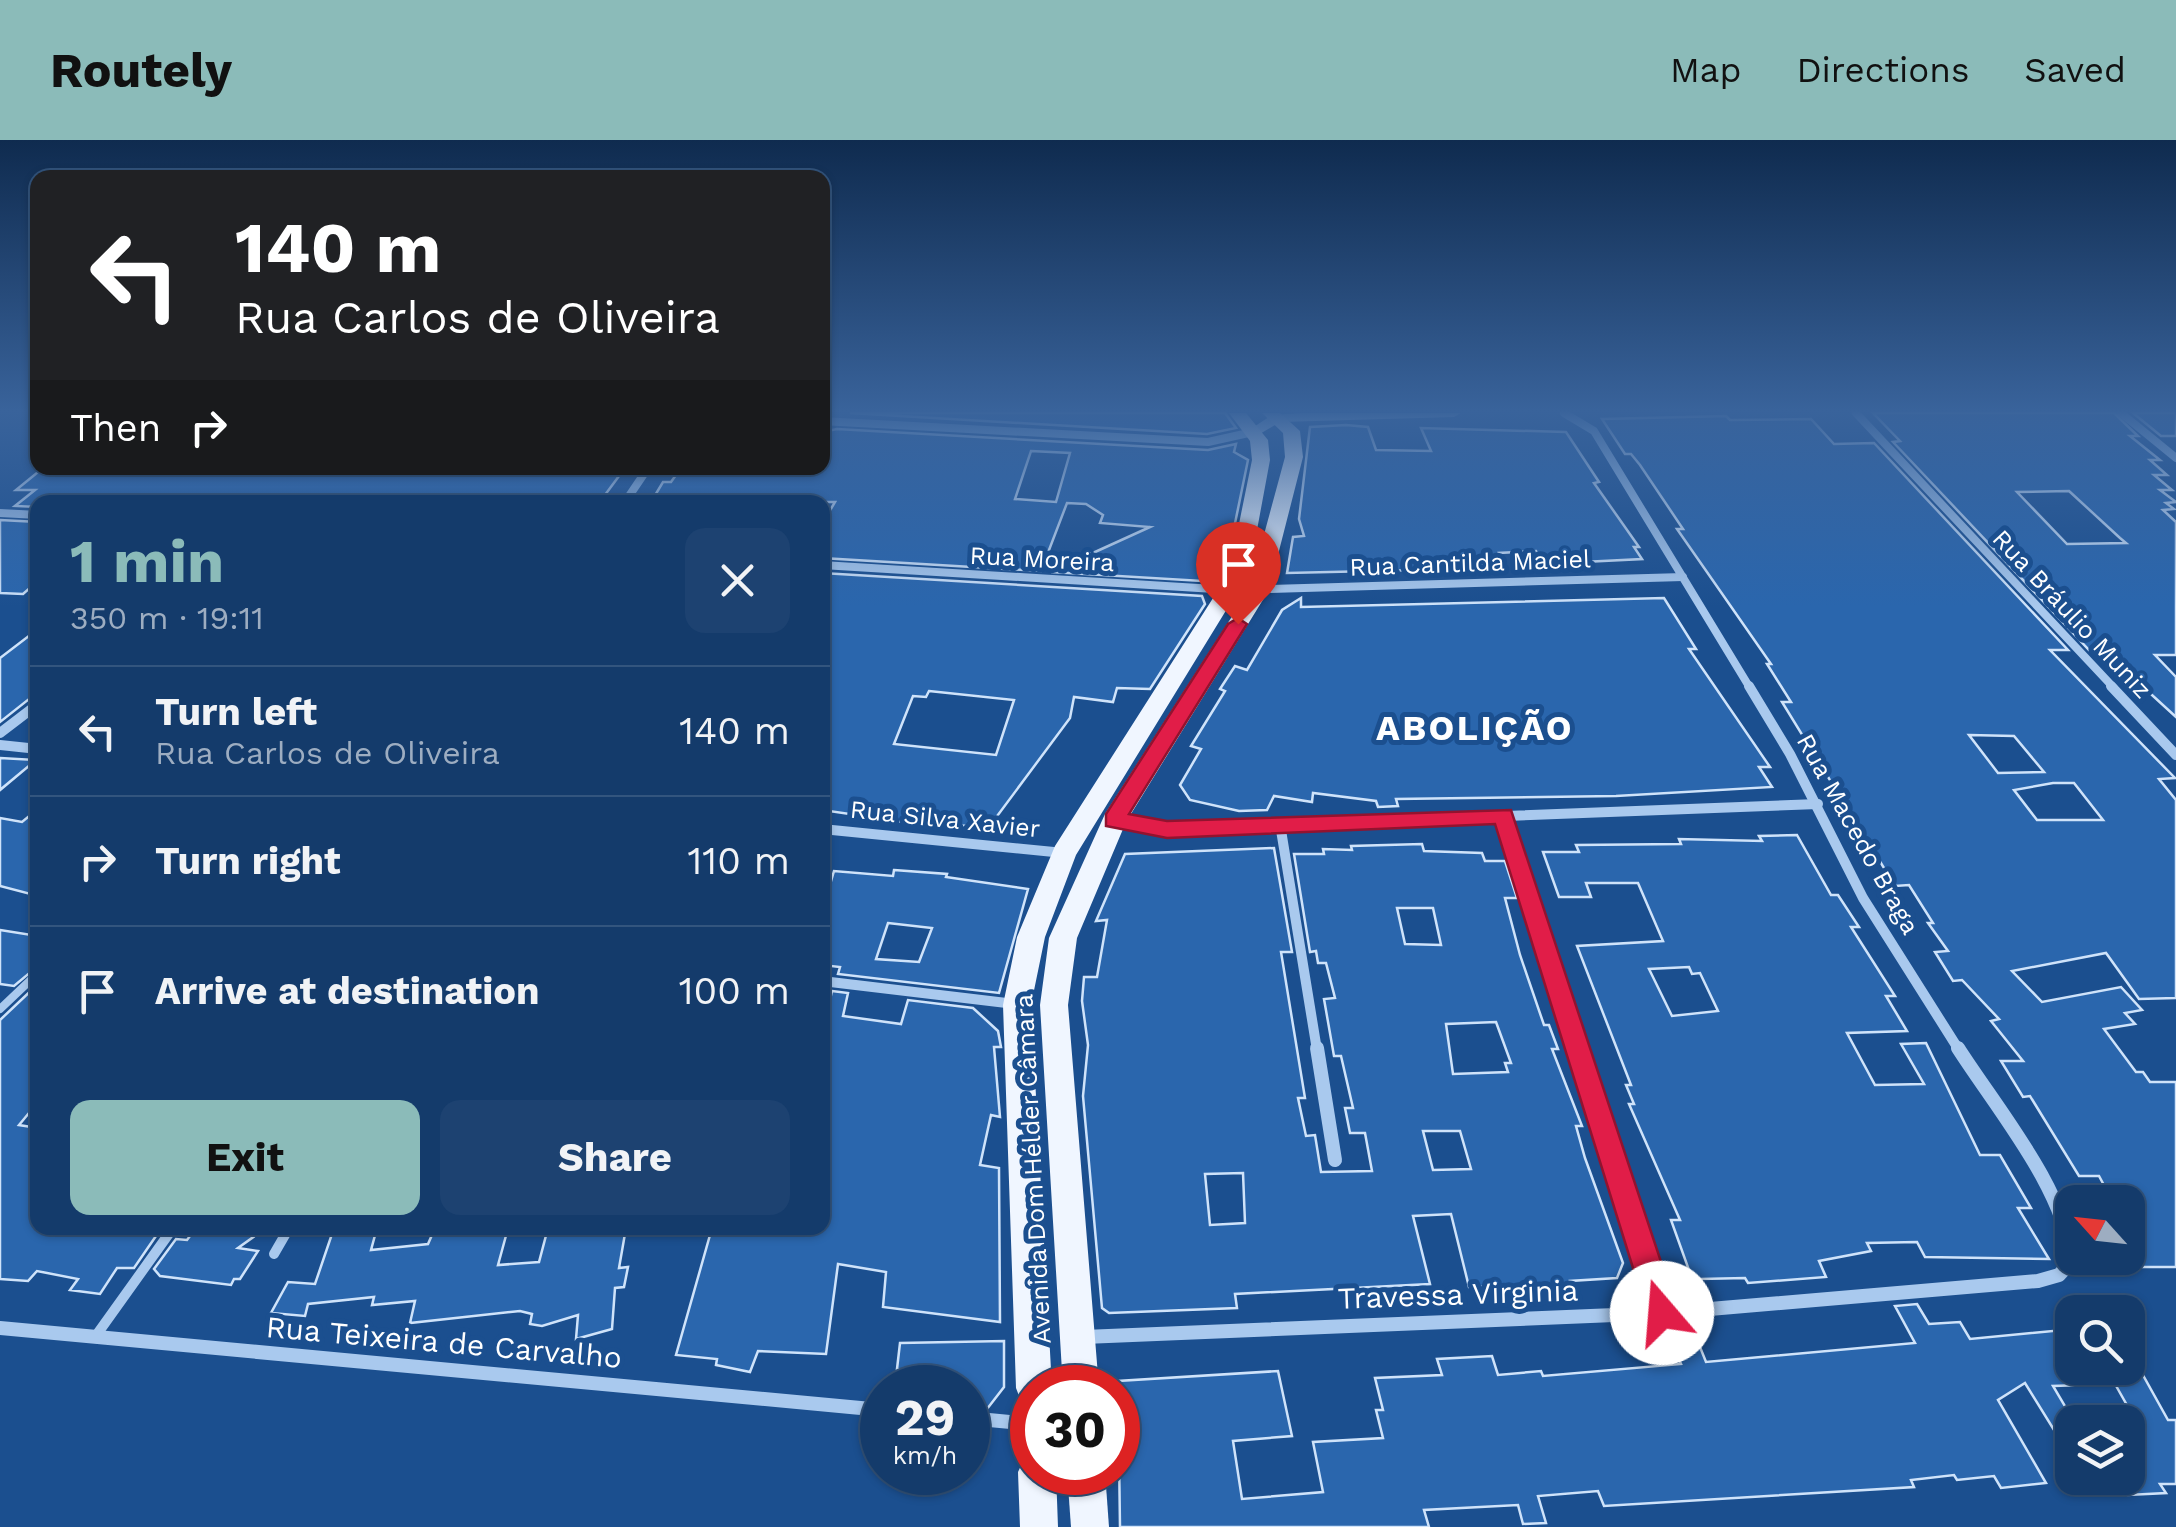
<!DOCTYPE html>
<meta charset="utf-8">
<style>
body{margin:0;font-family:"Work Sans",sans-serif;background:#1d4271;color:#f1f3f6;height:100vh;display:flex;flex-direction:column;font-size:38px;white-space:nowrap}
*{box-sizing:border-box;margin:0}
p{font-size:32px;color:#9dadc1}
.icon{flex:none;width:55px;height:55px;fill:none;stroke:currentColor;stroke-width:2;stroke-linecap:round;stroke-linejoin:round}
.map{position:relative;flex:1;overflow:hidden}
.drawer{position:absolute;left:30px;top:355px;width:800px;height:740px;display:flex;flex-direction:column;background:#143b6b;border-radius:20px;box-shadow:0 2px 8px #0004,0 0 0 2px #33557e}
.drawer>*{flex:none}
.banner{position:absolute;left:30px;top:30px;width:800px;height:305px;border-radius:20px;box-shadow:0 2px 8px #0004,0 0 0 2px #33557e;background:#202124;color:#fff;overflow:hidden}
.needle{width:65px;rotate:297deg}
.tools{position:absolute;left:2055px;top:1045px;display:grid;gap:20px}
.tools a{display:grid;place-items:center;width:90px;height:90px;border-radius:20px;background:#143b6b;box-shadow:0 2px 8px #0004,0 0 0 2px #33557e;font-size:50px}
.speed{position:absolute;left:860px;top:1225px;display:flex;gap:20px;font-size:50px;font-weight:700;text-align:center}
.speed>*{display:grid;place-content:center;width:130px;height:130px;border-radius:50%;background:#143b6b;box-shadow:0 2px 8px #0004,0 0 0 2px #33557e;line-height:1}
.speed small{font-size:25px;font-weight:400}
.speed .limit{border:15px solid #d22;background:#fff;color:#111}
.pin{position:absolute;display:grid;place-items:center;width:85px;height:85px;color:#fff;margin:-102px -42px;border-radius:50% 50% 50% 0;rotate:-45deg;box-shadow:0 0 10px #0007}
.pin .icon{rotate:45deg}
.me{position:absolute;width:110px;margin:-55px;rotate:342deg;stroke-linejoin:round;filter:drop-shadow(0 0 8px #0008)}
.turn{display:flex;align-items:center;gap:35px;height:210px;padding:0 40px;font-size:45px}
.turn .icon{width:130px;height:130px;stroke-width:2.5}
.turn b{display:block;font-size:70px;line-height:85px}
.then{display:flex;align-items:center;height:95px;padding:0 40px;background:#0003;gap:20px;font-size:38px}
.round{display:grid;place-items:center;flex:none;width:105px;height:105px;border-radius:20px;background:#1d4271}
.headline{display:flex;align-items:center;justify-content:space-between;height:170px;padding:0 40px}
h1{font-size:60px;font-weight:700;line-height:75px;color:#8bbbb9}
.button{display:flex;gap:20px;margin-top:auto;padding:20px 40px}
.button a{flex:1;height:115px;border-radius:20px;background:#8bbbb9;color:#111;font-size:40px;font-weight:700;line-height:115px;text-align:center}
.button a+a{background:#1d4271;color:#f1f3f6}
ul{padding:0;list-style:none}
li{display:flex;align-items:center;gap:30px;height:130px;padding:0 40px;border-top:2px solid #33557e}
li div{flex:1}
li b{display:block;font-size:38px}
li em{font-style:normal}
header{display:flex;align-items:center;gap:60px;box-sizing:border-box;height:140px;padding:0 50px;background:#8bbbb9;color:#111}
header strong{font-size:48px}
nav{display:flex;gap:55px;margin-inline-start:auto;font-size:35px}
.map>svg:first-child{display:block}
</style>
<header>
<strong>Routely</strong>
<nav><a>Map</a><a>Directions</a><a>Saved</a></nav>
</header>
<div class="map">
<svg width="2176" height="1387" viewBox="0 0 2176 1387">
<rect width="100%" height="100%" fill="#1b4f8f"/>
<g fill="#2a66ad" stroke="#cfe3fa" stroke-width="2.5" fill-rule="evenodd">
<polygon points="850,273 1225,273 1236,288 1207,294"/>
<path d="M1873 273H2114L2138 296H2130L2160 320H2150L2167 335H2154L2172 350H2160L2176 362 2166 363 2174 369 2163 370 2176 382V515H2155L2176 537V577L2104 511 2089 510 1893 302 1900 301ZM2069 351 2120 398 2126 403 2067 404 2017 352Z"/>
<polygon points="2133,273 2176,273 2176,296 2161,296"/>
<path d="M1726 276 1730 280 1811 279 1834 304 1874 303 2068 510H2050L2175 638 2159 639 2176 660V858L2139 859 2106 813 2012 831 2042 862 2121 847 2142 870 2125 873 2135 884 2104 889 2136 932H2143L2150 942H2176V1127H2128V1062H2113L2099 1036H2079L2030 956 2023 957 2001 921H2023L1991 881 1999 879 1962 840 1953 841 1935 812 1948 811 1928 783H1933L1909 745 1895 746 1782 562H1791L1767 524H1771L1677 389H1683L1640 325 1631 314H1625L1602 279ZM1969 595 2014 596 2044 632 1998 633ZM2053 643H2074L2103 680H2037L2014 650Z"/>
<polygon points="1346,285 1368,287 1376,310 1431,311 1421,288 1566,292 1599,342 1594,343 1639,407 1634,407 1642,419 1543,424 1536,411 1499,413 1505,425 1443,423 1415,424 1417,430 1287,433 1293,397 1304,396 1299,379 1310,287"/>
<path d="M837 289 1208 310 1236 304 1234 312 1248 320 1225 432 1219 442 1051 432 1150 387 1100 383 1103 375 1086 364 1067 363 1041 431 822 418V384L835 362H651L663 342H671L681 328H822V292ZM1031 311 1070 313 1056 362 1015 359Z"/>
<polygon points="43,328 542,328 540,330 619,336 602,359 592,362 129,362 72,358 67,362 38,362 38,367 15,366 35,350 16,350"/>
<polygon points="0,380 38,382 38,441 23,454 0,453"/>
<path d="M822 433 1202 456 1205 464 1150 549 1117 548 1113 562 1074 557 1070 578 989 687 911 683 822 670V483L829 470 822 469ZM929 551 1014 560 996 615 894 604 913 556 926 557Z"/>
<polygon points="1301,458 1301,467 1664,458 1696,509 1689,509 1770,627 1759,627 1772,647 1616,656 1396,659 1398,666 1378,667 1376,661 1313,653 1312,662 1274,656 1267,670 1239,671 1190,660 1180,645 1201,609 1191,606 1225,551 1220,549 1235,526 1247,530 1282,470"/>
<polygon points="38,489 38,552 0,582 0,518"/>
<polygon points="0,618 36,620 0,650"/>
<polygon points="38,669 38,756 0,746 0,678 22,682"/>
<path d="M1797 695 1831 755H1838L1859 787H1851L1895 856H1886L1907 891 1847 893 1875 945 1924 944 1901 904 1926 903 1980 1015H2000L2031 1068H2018L2049 1119 1925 1117 1917 1102 1867 1103 1871 1111 1819 1121 1826 1137 1748 1143 1745 1138 1700 1139 1690 1133 1671 1080H1680L1629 964H1634L1626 945H1631L1577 806 1663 801 1638 743H1586L1591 757H1559L1543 712H1579L1576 705 1681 704 1679 699 1762 701 1759 696ZM1689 827 1692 834 1700 833 1718 871 1672 876 1649 829Z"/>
<path d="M1422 704 1424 711 1482 713 1485 721H1505L1517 758H1505L1520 815 1544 885H1549L1558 909H1552L1582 986H1576L1585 1018 1623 1123 1617 1138 1570 1141 1573 1151 1520 1154 1518 1146 1469 1147 1451 1074 1413 1076 1430 1144 1235 1154 1237 1168 1109 1173 1102 1168 1083 956 1088 905 1082 861 1084 837H1097L1107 780 1096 781 1125 714 1274 708 1292 812H1281L1305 958H1298L1306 996 1315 995 1321 1032 1372 1031 1365 993H1350L1345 968H1353L1341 916H1334L1324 859 1335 858 1326 823H1318L1316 811 1310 812 1294 714H1324L1323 709 1352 710 1351 706ZM1397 768H1433L1441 805 1405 804ZM1496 882 1511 923H1505L1508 932 1453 934 1446 884ZM1423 991H1460L1471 1029 1433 1030ZM1243 1033 1245 1083 1210 1085 1205 1034Z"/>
<path d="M894 730 947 734 946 737 1028 749 999 853 838 834 840 827 822 825V748H829L834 731 893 736ZM888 783 932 788 919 822 876 819Z"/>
<polygon points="0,790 38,796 38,826 14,846 0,844"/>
<polygon points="38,844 38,962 19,985 38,988 38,1088 145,1088 140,1094 156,1096 134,1128 117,1128 100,1154 70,1150 78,1139 37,1131 28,1141 0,1139 0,880"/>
<polygon points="832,851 848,853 843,876 901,884 908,860 973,868 998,891 1001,907 994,907 1000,977 991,975 980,1025 999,1028 1000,1182 883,1167 886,1132 838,1124 826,1214 758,1211 750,1232 716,1225 717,1219 676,1215 712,1088 822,1088 822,863 829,864"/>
<polygon points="196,1088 266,1088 238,1108 258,1111 240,1139 234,1139 231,1145 160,1136 154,1129 176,1099 187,1100"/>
<polygon points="334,1088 377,1088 371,1110 428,1104 435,1088 477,1088 476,1095 507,1092 498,1125 539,1122 548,1088 626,1088 619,1128 628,1127 624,1147 615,1148 612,1189 576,1199 578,1175 542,1186 530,1184 532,1174 520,1171 410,1183 415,1161 372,1165 374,1157 308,1164 305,1176 271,1173 288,1142 315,1144"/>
<polygon points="1917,1164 1929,1184 1960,1182 1970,1199 2063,1190 2072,1206 2072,1228 2139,1228 2168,1280 2176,1280 2176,1344 2160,1344 2166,1353 2128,1355 2128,1267 2115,1244 2053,1246 2072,1278 2072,1319 2025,1243 1998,1260 2046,1343 2001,1348 1994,1336 1957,1340 1954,1335 1911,1340 1914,1347 1604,1366 1598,1351 1538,1356 1546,1383 1523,1384 1518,1365 1424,1370 1429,1387 1120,1387 1118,1241 1278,1231 1292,1296 1233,1301 1242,1359 1323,1352 1313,1302 1383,1298 1376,1270 1383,1270 1375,1238 1442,1235 1437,1219 1492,1216 1498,1235 1541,1231 1543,1236 1681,1224 1674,1208 1700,1207 1706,1222 1915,1203 1895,1166"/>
<polygon points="1004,1201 1004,1247 987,1269 968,1267 968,1248 918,1248 920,1232 897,1229 900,1203"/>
</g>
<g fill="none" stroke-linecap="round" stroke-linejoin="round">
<polyline stroke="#a9c9ee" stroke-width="8" points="0,869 38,833"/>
<g stroke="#a9c9ee" stroke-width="10">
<polyline points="274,1114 289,1088"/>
<polyline points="95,1197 173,1088"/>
</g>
<g stroke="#a9c9ee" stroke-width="8">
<polyline points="1564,273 1594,291 1750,548"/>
<polyline points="1856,273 2114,548"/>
<polyline points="2121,273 2176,318"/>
<polyline points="822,281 1208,302 1253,292"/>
<polyline points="625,362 648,328"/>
<polyline points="0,373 38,375"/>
<polyline points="822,425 1231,450 1683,437"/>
</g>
<g stroke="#a9c9ee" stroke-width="10">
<polyline points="1749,546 1790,614 1863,758 1959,910"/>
<polyline points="2111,546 2176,615"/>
<polyline points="0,593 38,564"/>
<polyline points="0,605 38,609"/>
<polyline points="1504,676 1579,910"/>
<polyline points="1116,680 1167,689 1818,664"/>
<polyline points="1280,684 1317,910"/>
<polyline points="822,689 1064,713"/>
<polyline points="822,841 1015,864"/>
</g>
<g stroke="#a9c9ee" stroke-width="14">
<polyline points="1317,908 1335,1020"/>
<polyline points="1578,908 1663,1173"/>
<polyline points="0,1188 882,1270"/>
<path d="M1084 1197 1663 1173 2038 1141 2059 1135 2072 1121C2065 1049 1997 969 1958 908"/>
<polyline points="968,1278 1032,1284"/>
</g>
<polygon fill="#d6e6fa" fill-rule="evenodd" points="1303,273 1461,273 1454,277 1280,282 1258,295 1246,292 1272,275"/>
<g fill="#f0f6ff" fill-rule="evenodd">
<polygon points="1229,273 1246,273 1268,300 1270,320 1249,433 1076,715 1045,797 1031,865 1052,1248 1032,1248 1032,1265 1021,1261 1016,1248 1003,865 1017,797 1055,706 1229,433 1252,320 1250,301"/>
<polygon points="1262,273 1280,273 1300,291 1303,317 1269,450 1126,682 1077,798 1068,865 1099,1248 1063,1248 1040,865 1049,798 1105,674 1249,450 1285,317 1283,293"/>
<polygon points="1032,1315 1032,1332 1056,1332 1058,1387 1020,1387 1018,1332 1024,1319"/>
<polygon points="1067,1332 1105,1332 1109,1387 1071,1387"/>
</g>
</g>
<linearGradient id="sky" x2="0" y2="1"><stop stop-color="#0f2b4f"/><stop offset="0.58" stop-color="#39639b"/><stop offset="1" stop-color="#39639b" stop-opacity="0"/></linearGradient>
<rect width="2176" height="467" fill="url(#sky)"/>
<polygon fill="#e11d48" stroke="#92132f" stroke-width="2.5" points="1238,478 1247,484 1129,674 1167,681 1511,670 1678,1173 1674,1184 1662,1189 1651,1184 1647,1173 1495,684 1167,698 1106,686 1106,674 1228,484"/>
<g text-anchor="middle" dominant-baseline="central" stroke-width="10" stroke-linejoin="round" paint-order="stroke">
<g font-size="25" fill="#fff" stroke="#1b4f8f">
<text transform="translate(1042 419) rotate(3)">Rua Moreira</text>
<text transform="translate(1470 423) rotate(-2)">Rua Cantilda Maciel</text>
<text transform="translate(2072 474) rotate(47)">Rua Bráulio Muniz</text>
<text transform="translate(945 679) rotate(6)">Rua Silva Xavier</text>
<text transform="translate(1858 694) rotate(61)">Rua Macedo Braga</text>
<text transform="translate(1033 1029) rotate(-93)">Avenida Dom Hélder Câmara</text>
</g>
<g font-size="30" fill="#fff" stroke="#1b4f8f">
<text transform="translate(1458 1154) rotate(-2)">Travessa Virginia</text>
<text transform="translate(444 1202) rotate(5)">Rua Teixeira de Carvalho</text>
</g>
<g font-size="35" font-weight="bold" letter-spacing="2.5" fill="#fff" stroke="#1b4f8f">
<text x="1475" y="588">ABOLIÇÃO</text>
</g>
</g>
</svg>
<div class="tools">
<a><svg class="needle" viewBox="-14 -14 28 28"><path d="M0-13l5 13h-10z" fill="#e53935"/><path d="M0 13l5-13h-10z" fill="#9dadc1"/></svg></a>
<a><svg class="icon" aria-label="search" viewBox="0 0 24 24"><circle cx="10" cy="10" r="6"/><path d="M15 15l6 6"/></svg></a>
<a><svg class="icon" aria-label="layers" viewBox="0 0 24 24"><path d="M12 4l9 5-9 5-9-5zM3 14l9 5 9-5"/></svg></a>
</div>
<div class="speed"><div>29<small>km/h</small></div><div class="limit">30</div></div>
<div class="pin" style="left:1238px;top:484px;background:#d93025"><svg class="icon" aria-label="arrive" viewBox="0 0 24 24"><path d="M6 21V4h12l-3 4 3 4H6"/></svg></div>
<svg class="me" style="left:1662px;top:1173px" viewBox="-20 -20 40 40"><circle r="19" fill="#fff"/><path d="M0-13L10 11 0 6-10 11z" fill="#e11d48"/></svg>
<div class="banner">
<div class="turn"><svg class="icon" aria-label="left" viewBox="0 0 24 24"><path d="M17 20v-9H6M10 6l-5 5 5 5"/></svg><div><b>140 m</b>Rua Carlos de Oliveira</div></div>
<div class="then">Then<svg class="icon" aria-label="right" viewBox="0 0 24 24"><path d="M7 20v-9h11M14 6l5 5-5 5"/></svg></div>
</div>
<section class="drawer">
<div class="headline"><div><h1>1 min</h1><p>350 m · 19:11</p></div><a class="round"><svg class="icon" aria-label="close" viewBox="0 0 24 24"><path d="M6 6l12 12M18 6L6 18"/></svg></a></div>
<ul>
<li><svg class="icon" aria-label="left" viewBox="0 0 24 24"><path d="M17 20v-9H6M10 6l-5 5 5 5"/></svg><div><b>Turn left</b><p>Rua Carlos de Oliveira</p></div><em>140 m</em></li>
<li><svg class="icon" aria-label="right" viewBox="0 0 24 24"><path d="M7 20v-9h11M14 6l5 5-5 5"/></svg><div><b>Turn right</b></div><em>110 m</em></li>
<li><svg class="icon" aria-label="arrive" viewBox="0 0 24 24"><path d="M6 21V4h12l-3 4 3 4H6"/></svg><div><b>Arrive at destination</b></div><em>100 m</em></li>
</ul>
<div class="button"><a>Exit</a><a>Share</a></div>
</section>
</div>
